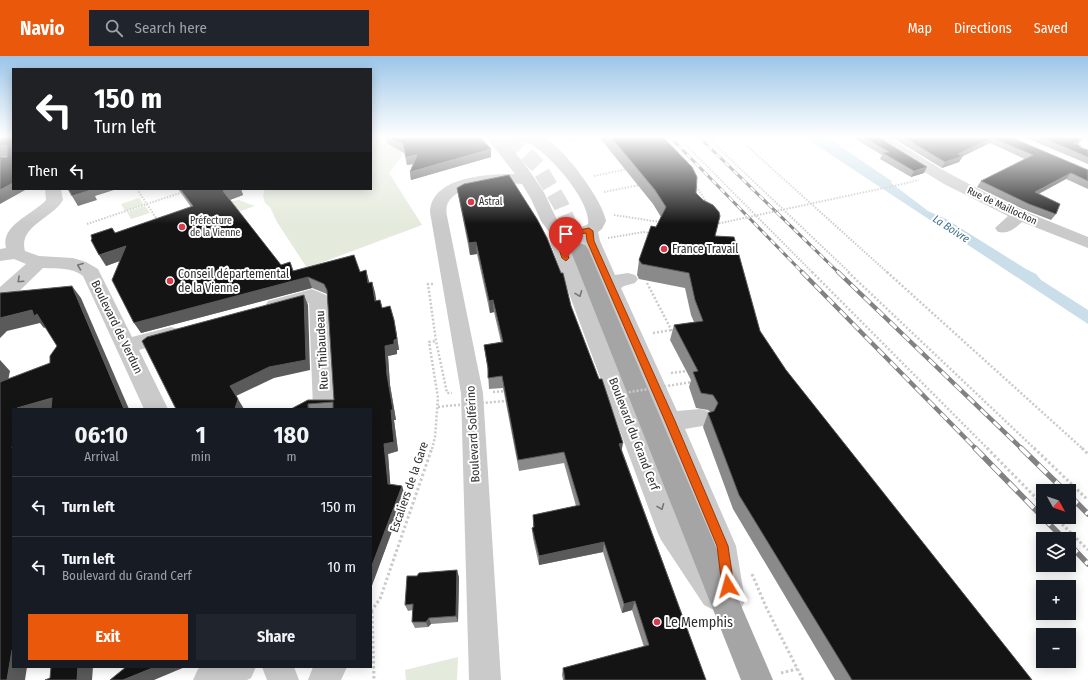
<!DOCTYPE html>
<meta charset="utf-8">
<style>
body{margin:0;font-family:"Fira Sans Condensed",sans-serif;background:#20242c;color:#f1f3f6;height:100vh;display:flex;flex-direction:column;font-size:15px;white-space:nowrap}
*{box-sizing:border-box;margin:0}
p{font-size:13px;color:#9ea1a6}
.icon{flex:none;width:22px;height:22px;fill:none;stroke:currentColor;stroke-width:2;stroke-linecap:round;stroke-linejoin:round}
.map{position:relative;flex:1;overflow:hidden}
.side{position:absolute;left:12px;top:352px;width:360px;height:260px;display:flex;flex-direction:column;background:#171b24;border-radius:0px;box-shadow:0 2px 10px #0003}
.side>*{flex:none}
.guide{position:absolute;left:12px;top:12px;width:360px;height:122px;border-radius:0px;box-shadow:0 2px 10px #0003;background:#202124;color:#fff;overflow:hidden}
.needle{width:26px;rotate:130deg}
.buttons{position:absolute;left:1036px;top:428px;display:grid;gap:8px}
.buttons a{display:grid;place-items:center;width:40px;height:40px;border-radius:0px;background:#171b24;box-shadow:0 2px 10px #0003;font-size:20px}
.pin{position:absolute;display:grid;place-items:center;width:34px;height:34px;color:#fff;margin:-41px -17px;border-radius:50% 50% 50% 0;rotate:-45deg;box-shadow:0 0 4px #0007}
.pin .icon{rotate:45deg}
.me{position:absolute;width:44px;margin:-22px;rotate:352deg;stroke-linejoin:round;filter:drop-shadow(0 0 3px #0008)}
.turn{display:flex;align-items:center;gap:14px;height:84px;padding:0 16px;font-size:18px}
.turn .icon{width:52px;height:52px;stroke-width:2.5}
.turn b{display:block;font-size:28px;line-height:34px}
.then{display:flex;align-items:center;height:38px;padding:0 16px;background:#0003;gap:8px;font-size:15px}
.eta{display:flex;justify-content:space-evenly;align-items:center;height:68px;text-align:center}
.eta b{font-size:24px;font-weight:700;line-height:28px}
.action{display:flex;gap:8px;margin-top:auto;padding:8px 16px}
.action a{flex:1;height:46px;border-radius:0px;background:#ea580c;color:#fff;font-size:16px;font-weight:700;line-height:46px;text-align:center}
.action a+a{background:#20242c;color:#f1f3f6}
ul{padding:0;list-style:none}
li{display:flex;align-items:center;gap:12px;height:60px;padding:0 16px;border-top:1px solid #363941}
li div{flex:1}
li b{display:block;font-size:15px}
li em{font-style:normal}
header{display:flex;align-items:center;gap:24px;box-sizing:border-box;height:56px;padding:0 20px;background:#ea580c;color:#fff}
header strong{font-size:19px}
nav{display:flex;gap:22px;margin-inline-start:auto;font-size:14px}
.search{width:280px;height:36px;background:#20242c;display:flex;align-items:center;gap:10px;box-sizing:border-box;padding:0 14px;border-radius:0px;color:#9ea1a6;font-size:15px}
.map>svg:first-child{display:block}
</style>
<header>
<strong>Navio</strong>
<div class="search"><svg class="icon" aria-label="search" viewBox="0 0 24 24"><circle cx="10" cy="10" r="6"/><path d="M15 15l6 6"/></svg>Search here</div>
<nav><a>Map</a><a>Directions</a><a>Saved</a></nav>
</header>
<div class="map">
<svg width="1088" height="624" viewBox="0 0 1088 624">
<rect width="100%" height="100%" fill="#fff"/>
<g fill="#e4eadc">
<polygon points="371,81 380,81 403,98 389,117 422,169 307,212 277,166 270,151 265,147 263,140 265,133 371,133"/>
<polygon points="139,142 144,149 125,155 121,148"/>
<polygon points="239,144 255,150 235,157 228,149 231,145"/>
<polygon points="145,150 150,157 131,163 127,156"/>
<polygon points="458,601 457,624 406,624 405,614"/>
</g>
<polygon fill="#c9dee9" points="804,81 827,81 893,126 890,126 928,155 946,163 1026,213 1036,218 1041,224 1088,254 1088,268"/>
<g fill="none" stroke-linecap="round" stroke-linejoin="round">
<polyline stroke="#d5d5d5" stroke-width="16" stroke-dasharray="16 8" stroke-linecap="butt" points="510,81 538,110 561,149 579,193"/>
<g stroke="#cacaca" stroke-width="2" stroke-dasharray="1.5 1.5" stroke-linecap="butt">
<polyline points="678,81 813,217"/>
<polyline points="707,81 850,217"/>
<polyline points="737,81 888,217"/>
<polyline points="1080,81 1088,85"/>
<polyline points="565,85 592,81"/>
<polyline points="594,120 627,113"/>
<polyline points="695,128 707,147"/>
<polyline points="898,129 919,124"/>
<polyline points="137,133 158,165"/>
<polyline points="604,136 640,129"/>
<polyline points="614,159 660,166"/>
<polyline points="87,168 183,136"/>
<polyline points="608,182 643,176 651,177"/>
</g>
<g stroke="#cacaca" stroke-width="2.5" stroke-dasharray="2 2" stroke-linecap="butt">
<polyline points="812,216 988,393"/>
<polyline points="848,216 1035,393"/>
<polyline points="887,216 1083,393"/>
<polyline points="647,227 674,279"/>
<polyline points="433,228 428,228 436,285 447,337 452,337"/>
<polyline points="653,277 672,274"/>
<polyline points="671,317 686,315"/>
<polyline points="493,336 506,335"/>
<polyline points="438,351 446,350"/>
<polyline points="432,393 435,381 438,342 429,286 436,285"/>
</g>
<g stroke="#cacaca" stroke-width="3" stroke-dasharray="2.5 2.5" stroke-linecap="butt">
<polyline points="987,392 1043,449"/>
<polyline points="1034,392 1088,444"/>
<polyline points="1082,392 1088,398"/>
<polyline points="1055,461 1088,494"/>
<polyline points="752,518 766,551 803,624"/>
<polyline points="371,555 380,543 432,392"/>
<polyline points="372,555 374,624"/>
<polyline points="781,617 797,613"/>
</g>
<g fill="#cacaca" fill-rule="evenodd">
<path d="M486 81H501L504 84 508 81C517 81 534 79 542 81 561 87 604 146 606 165L602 173 598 176 600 185 615 219 628 217 635 219 638 223 635 227 624 230 621 232 677 355 700 353 708 355 712 362 708 369 685 373 736 490 745 545 740 555 730 560 720 555 718 552 714 554 704 549 661 484 657 475 551 189 549 176 541 165 531 143 522 128C503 126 461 127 449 145 446 149 446 155 447 160L483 337 501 624H469L461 337 430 156C432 120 488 118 515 118ZM525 86C546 92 592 146 588 168 581 172 570 176 562 170 556 165 548 143 543 135 533 120 523 105 511 92L519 87ZM582 182 658 365 708 490 711 509 682 467 569 189 568 183Z"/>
<path d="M871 81H888L941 113 986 137 1024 155 1088 181V192L1022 166C1014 173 1009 178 998 176L995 172 1008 160 944 128 887 93Z"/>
<path d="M45 133H61L63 144C53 162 18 170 25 195L39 200 73 202 86 206 98 213 132 281 171 271 178 273 181 278 178 283 139 294 168 353H144L83 220C71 211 58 213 43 212L7 247 0 249V231L26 208 14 203 0 205V193L6 192C0 169 34 158 46 144Z"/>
<polygon points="312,233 326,239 329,244 337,353 313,353 309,247 275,257 268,255 265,250 268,245"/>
<polygon points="201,611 256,611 251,622 247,624 193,624 198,613"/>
<polygon points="262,611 294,611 299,624 267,624"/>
<polygon points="313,611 347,611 341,624 308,624"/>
</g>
<polygon fill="#a5a5a5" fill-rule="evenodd" points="579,187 585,189 588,193 773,624 741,624 570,193 573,189"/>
<defs>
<g id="rail-far2">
<polyline points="670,81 803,217"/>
<polyline points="699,81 839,217"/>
</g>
<g id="rail-far1">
<polyline points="802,216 976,393"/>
<polyline points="838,216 1022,393"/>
</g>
<g id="rail">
<polyline points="975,392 1064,483"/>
<polyline points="1021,392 1065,435"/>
<polyline points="1069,439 1088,458"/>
<polyline points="1069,488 1088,508"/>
</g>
</defs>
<use href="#rail-far2" stroke="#828282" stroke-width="3"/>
<use href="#rail-far1" stroke="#828282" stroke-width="4.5"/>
<use href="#rail" stroke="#828282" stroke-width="5.5"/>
<use href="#rail-far2" stroke="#fff" stroke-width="2" stroke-dasharray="6" stroke-linecap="butt"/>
<use href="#rail-far1" stroke="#fff" stroke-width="3" stroke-dasharray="9" stroke-linecap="butt"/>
<use href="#rail" stroke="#fff" stroke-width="4" stroke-dasharray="12" stroke-linecap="butt"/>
<polyline stroke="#cacaca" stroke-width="2" stroke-dasharray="1.5 1.5" stroke-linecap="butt" points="716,168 898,129"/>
<g stroke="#cacaca" stroke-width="2.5" stroke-dasharray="2 2" stroke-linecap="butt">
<polyline points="605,340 692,326"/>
<polyline points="446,350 506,345"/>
</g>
</g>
<g fill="#8a8a8a">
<polygon points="384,81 480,81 491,101 411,124 410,116 413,108 407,109 404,97 388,88"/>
<polygon points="599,81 657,81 696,137 715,180 760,275 786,314 1032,624 835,624 733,453 703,371 708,357 710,356 708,354 696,352 689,331 691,324 670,284 674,269 694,266 691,259 685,232 639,223 637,219 639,204 661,161 653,148"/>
<polygon points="852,81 879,81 924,117 911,121 880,103 882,99"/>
<polygon points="891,81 1010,81 1088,114 1088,133 1066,123 1039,138 1056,158 1051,164 1025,154 977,131 981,125 1025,103 990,87 963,100 959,106 942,112"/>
<polygon points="1024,81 1082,81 1083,82 1079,87 1077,89 1081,90 1080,91 1088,94 1088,108"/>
<polygon points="457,132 571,250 622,394 706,624 563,624 562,619 563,612 644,591 632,554 622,557 603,496 539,509 533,482 532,472 533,471 533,459 576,450 564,407 519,415 503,332 489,333 488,316 484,289 501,286 494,256 490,257 477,198 470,199 459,143"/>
<polygon points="178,133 241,133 243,139 230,144 281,209 294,215 360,216 369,225 369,227 372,226 376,245 380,244 382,252 396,274 399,294 397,294 397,298 388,300 390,329 396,364 394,364 398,395 388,398 390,428 402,430 405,440 371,532 371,353 291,353 308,344 334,344 327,238 312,232 141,277 120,205 106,210 112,172 115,177 191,151"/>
<polygon points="459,521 458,566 431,568 428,571 415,572 412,566 413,554 408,555 405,549"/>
</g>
<g fill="#5a5a5a">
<polygon points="993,82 990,87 963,100 959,106 942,112 945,106 958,98"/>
<polygon points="1083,82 1079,87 1070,93 1074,87"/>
<polygon points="7,89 13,99 0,101 0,90"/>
<polygon points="491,93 491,101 411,124 410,116"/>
<polygon points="417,99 418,107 407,109 406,101"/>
<polygon points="927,111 924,117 911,121 914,115"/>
<polygon points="1071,117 1066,123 1030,142 1035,136"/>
<polygon points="13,127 13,133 27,133 0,148 0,134"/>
<polygon points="90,133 117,133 95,140 97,144 78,150 72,140"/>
<polygon points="228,133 241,133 243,139 227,145 223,135"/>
<polygon points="476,186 477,198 470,199 469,187"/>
<polygon points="126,190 133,200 106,210 99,199"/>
<polygon points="290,206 294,216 308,221 312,232 141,277 134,267 293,215"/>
<polygon points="366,214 369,225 371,237 368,227"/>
<polygon points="372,226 375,236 378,255 375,245"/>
<polygon points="72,230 81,242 129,353 124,353"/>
<polygon points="304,239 308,249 310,314 274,322 236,340 230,330"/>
<polygon points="493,244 494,256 490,257 489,245"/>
<polygon points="32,254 37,258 48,270 44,272 40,267 7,275 0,282 0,262"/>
<polygon points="394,264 396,274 399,294 397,294 397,298 388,300 390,329 396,364 394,364 398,395 388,398 391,437 388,428 384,388 391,354 385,290"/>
<polygon points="0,304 10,315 5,340 0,335"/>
<polygon points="52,342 62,353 17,353 17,352"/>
<polygon points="238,343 244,353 235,353"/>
<polygon points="308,348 310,353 308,353"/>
<polygon points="623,387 621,398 619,388"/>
<polygon points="402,430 405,440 371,532 371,512"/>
<polygon points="604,486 603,496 539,509 539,500"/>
<polygon points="457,514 459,521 458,566 456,560"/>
<polygon points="635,545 632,554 622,557 624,548"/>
<polygon points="429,562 431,568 428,571 426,566"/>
<polygon points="12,594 13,594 13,611 27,611 25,624 7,624"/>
<polygon points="78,611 93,611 92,624 77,624"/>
<polygon points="155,611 185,611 154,624 123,624"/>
</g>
<g fill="#141414" stroke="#5a5a5a">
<polygon points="0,81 13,81 13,127 0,134 0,101 7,101 7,89 0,90"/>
<polygon points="388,81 480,81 491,93 410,116 417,99 406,101 403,88"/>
<polygon points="611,81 663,81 692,111 697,121 696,137 703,144 713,149 719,156 720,160 715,180 734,181 760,275 786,314 1032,624 852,624 739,439 708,357 714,355 718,347 713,339 701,337 693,316 698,315 674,269 703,265 695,244 689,217 642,208 639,204 651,170 656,171 666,151 655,134"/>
<polygon points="864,81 879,81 889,88 927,111 914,115 883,97 889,96"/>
<polygon points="903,81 1010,81 1088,114 1088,125 1071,117 1035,136 1060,148 1056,158 1029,148 981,125 1033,99 993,82 958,98 963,100 945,106"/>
<polygon points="1041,81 1082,81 1083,82 1074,87 1081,90 1079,91 1088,94 1088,101"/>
<polygon points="509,119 537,163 547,182 561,217 563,217 571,250 599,323 602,323 623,387 619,388 706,624 565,624 563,612 649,589 635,545 624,548 604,486 539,500 532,472 534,471 533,459 580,449 564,396 518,404 502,320 488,322 488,312 484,289 503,286 493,244 489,245 476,186 469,187 457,132 464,128"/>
<polygon points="68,133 90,133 91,134 72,140"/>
<polygon points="180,133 228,133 223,135 281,209 290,206 293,215 354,199 360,216 366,214 368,227 372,226 375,245 380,244 382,252 390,250 394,264 397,283 394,284 394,288 385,290 387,319 393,354 391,354 394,386 384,388 388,428 402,430 371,512 371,353 333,353 333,346 308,348 308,353 291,353 308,344 334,344 327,234 324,228 308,221 134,267 112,224 126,190 99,199 91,184 92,183 91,179 112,172 115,177 193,150"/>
<polygon points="72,230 124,353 51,353 52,342 17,352 17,353 13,353 13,387 12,392 13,392 13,594 12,594 7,624 0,624 0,326 50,307 50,300 57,290 37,258 34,260 32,254 0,262 0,237"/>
<polygon points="304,239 306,304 269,311 230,330 238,343 235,353 176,353 142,285 147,281"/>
<polygon points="457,514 456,560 429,562 426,566 412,566 413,548 405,549 407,520 417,520 419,517"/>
<polygon points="51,611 78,611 77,624 45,624 50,622"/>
<polygon points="126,611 155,611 123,624 110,624"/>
</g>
<defs><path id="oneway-chevron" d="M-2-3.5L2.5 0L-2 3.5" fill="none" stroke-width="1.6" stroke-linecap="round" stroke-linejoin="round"/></defs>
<g stroke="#747474">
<use href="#oneway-chevron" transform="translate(80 210) rotate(-159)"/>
<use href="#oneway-chevron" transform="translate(20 224) rotate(137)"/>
<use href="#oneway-chevron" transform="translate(579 238) rotate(69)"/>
<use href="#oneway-chevron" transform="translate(661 451) rotate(69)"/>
</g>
<linearGradient id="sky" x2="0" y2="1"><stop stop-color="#9bc5e8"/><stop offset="0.48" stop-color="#fff"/><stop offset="1" stop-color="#fff" stop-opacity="0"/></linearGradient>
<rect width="1088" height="168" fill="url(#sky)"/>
<polygon fill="#ea580c" stroke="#983908" points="589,172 593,175 594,185 675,365 728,490 734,530 732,534 728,536 724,534 722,530 717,490 665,365 587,185 586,177 570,180 561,178 569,202 566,205 562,202 553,175 554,173 570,176"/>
<g fill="#da3a4b" stroke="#fff" stroke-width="1.5">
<circle cx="471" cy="146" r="4"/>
<circle cx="182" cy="171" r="4"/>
<circle cx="664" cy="193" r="4"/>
<circle cx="170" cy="225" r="4"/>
<circle cx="657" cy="566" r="4"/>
</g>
<g text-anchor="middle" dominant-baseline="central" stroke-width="4" stroke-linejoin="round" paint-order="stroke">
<g font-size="10" fill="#2d2d2d" stroke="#fff" text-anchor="start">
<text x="479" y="146">Astral</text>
<text x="190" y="165">Préfecture<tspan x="190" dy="12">de la Vienne</tspan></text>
</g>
<g font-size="10" fill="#2d2d2d" stroke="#fff">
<text transform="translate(1002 150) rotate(25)">Rue de Maillochon</text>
</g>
<g font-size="11" font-style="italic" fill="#41708a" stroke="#fff">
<text transform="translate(951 173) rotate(33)">La Boivre</text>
</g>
<g font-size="12" fill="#2d2d2d" stroke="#fff" text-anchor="start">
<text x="672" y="193">France Travail</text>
<text x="178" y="218">Conseil départemental<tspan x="178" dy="14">de la Vienne</tspan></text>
</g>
<g font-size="12" fill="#2d2d2d" stroke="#fff">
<text transform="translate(117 271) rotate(64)">Boulevard de Verdun</text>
<text transform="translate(322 294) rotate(-93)">Rue Thibaudeau</text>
<text transform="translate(473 378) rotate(-93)">Boulevard Solférino</text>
<text transform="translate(634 378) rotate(69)">Boulevard du Grand Cerf</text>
<text transform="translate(409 431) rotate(-71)">Escaliers de la Gare</text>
</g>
<g font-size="14" fill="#2d2d2d" stroke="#fff" text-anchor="start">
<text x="665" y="566">Le Memphis</text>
</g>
</g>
</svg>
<div class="buttons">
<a><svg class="needle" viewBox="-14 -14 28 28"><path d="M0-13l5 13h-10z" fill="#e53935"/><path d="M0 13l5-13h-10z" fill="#9ea1a6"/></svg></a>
<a><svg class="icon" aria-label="layers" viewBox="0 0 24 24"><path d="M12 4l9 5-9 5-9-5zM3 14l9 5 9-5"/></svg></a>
<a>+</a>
<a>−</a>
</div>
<div class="pin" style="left:566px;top:202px;background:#d93025"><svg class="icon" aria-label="arrive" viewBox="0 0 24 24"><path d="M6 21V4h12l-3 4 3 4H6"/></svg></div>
<svg class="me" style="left:728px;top:530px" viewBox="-20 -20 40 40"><path d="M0-17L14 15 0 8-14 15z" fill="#ea580c" stroke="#fff" stroke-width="4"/></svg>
<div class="guide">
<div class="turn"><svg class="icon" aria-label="left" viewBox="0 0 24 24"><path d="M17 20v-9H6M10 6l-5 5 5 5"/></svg><div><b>150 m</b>Turn left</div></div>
<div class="then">Then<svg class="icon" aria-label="left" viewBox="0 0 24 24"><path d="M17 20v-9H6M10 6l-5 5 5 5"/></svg></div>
</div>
<section class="side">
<div class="eta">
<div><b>06:10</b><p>Arrival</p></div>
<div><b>1</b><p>min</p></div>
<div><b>180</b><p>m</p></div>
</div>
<ul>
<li><svg class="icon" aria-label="left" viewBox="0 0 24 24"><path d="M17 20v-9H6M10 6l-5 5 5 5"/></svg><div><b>Turn left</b></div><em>150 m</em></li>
<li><svg class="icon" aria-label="left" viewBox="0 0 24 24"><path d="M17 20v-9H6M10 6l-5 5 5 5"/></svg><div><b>Turn left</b><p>Boulevard du Grand Cerf</p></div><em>10 m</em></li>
</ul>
<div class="action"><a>Exit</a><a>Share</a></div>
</section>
</div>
